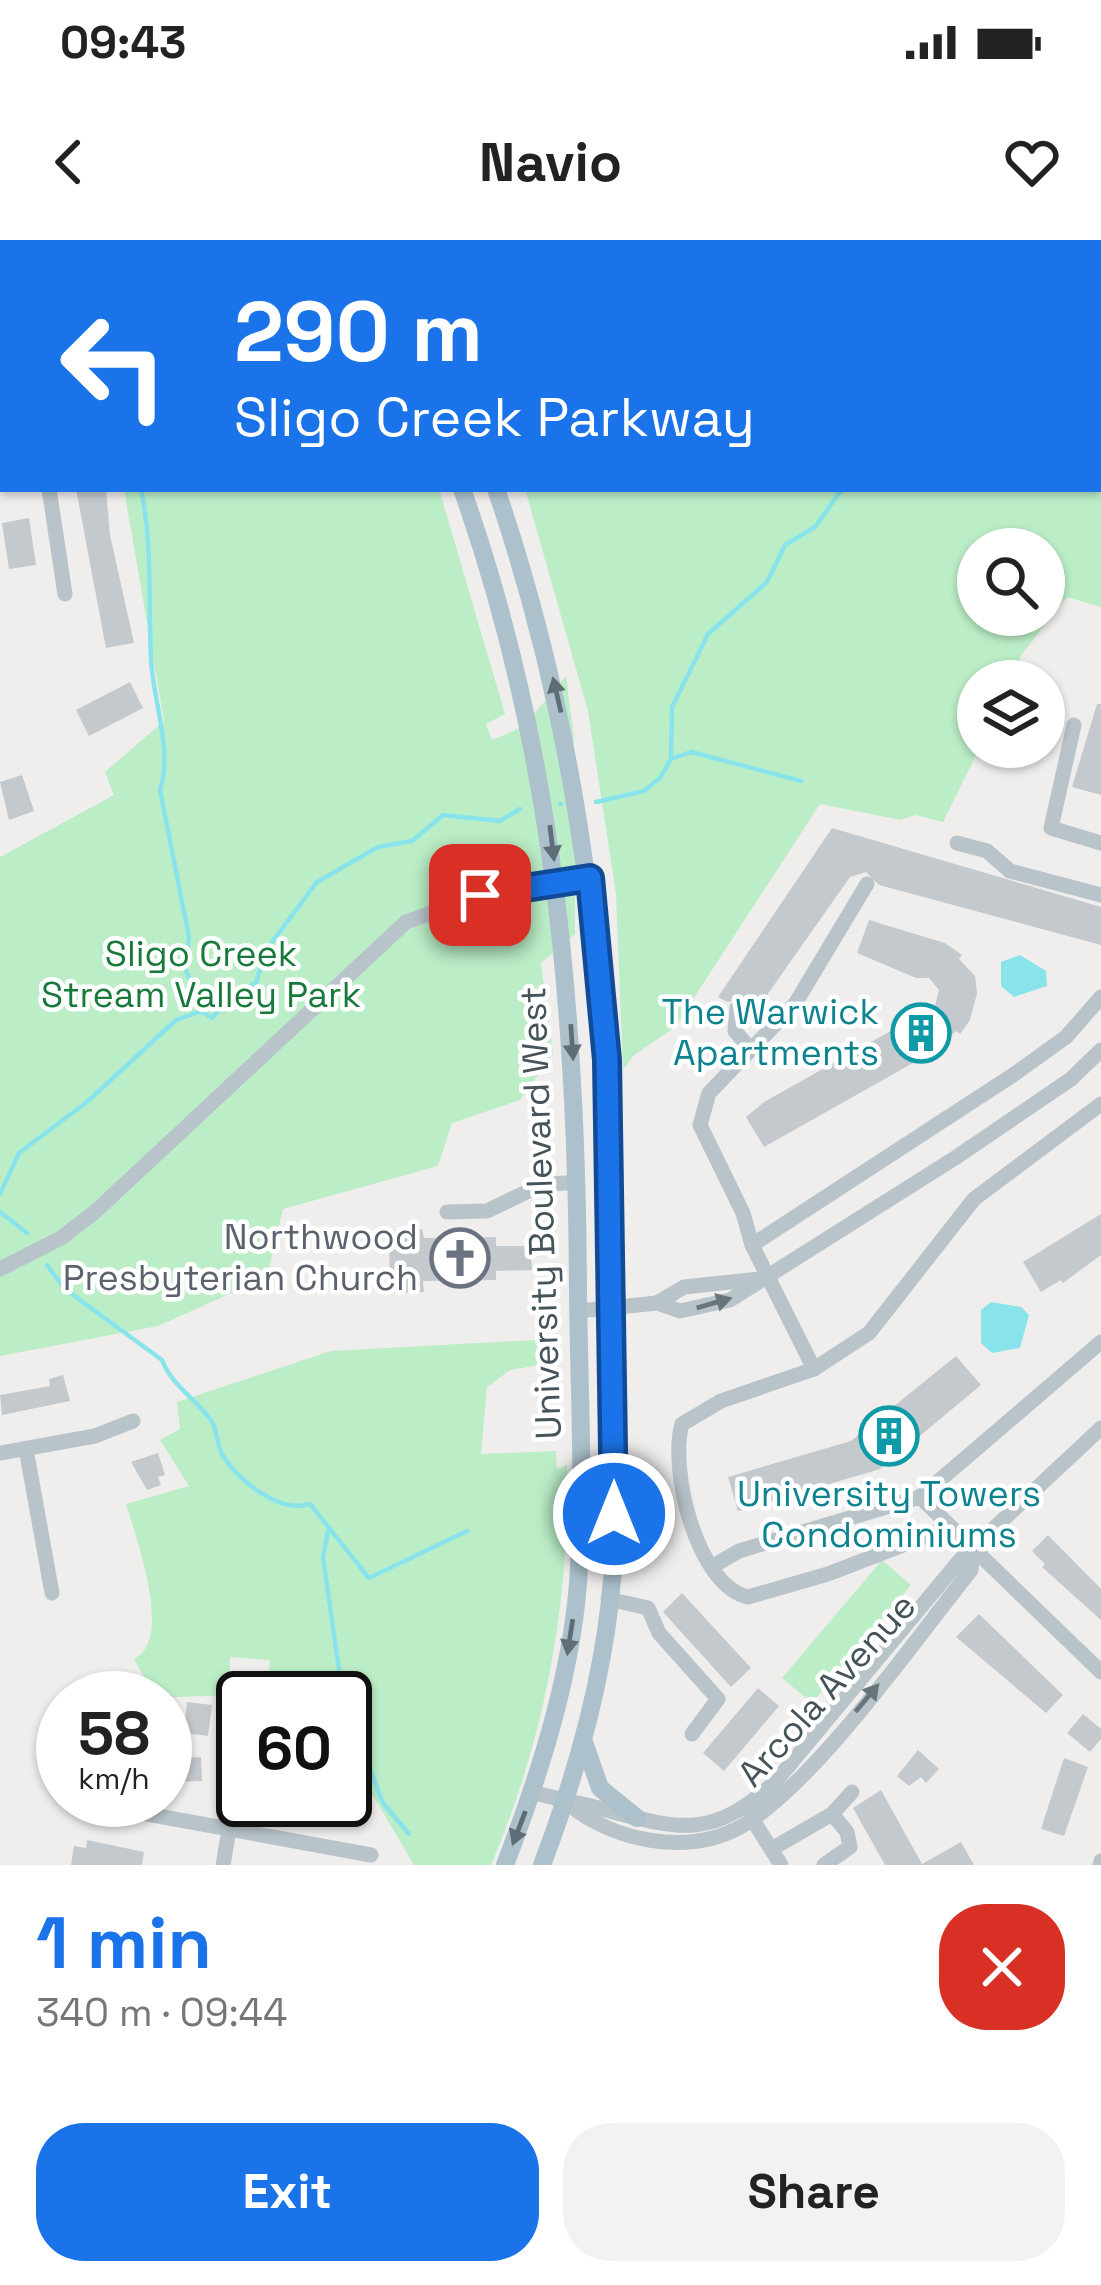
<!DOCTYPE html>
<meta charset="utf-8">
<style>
body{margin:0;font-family:"Space Grotesk",sans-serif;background:#f2f2f2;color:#222;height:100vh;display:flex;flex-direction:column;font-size:45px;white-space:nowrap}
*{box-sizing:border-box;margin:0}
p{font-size:39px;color:#767676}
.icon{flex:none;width:66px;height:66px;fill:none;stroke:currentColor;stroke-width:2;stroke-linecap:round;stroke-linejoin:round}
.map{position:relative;height:1625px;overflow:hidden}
.sheet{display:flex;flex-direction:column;background:#fff;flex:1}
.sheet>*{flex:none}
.banner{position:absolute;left:0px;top:0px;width:1101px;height:252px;box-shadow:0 3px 9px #0004;background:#1a73e8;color:#fff;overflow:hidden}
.fabs{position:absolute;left:957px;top:288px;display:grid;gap:24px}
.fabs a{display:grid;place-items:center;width:108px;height:108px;border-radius:50%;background:#fff;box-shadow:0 3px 9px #0004;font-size:60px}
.speed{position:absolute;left:36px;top:1431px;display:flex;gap:24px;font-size:60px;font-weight:700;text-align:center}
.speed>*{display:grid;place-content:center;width:156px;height:156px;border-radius:50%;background:#fff;box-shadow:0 3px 9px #0004;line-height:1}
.speed small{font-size:30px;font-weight:400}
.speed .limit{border:6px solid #111;border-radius:18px;background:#fff;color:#111}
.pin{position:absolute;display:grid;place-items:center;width:102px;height:102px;color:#fff;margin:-51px;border-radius:24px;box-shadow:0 6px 18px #0006}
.me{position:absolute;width:132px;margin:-66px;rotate:0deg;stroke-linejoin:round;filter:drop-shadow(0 0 9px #0008)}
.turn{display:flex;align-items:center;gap:42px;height:252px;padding:0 36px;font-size:54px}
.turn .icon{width:156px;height:156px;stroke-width:2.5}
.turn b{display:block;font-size:84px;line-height:102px}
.round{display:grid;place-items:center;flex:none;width:126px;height:126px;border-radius:48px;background:#f2f2f2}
.overview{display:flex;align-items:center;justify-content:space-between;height:204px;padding:0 36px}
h1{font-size:72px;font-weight:700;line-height:90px;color:#1a73e8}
.button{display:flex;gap:24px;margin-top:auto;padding:24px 36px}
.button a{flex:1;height:138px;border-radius:48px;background:#1a73e8;color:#fff;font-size:48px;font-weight:700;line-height:138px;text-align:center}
.button a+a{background:#f2f2f2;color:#222}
.status{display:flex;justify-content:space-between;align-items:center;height:84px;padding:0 60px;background:#fff;direction:ltr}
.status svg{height:33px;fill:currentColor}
header{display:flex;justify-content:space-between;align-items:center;height:156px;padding:0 36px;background:#fff;font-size:54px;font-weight:700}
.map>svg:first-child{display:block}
</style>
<div class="status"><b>09:43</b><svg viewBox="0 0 49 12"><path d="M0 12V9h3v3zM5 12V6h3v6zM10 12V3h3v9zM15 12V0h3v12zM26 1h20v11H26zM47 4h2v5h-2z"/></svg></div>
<header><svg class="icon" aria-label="back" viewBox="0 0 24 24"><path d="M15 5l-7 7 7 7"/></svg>Navio<svg class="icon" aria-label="heart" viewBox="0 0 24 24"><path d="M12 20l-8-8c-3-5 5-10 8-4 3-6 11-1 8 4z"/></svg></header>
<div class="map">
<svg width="1101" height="1625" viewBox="0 0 1101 1625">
<rect width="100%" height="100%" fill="#f0eded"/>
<g fill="#bbeec7" fill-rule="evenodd">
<path d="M422 0H1101V367L1067 357 1022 414 1010 441H978L980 507 943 582 915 575 901 580 820 564 675 787 633 816 623 830 616 654 588 471 525 249H1098V3ZM978 309H1044V375H978Z"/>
<polygon points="124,249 439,249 505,474 486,484 492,500 523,487 566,436 574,499 575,694 541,723 553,814 520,860 452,883 438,926 283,969 267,1037 158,1086 0,1116 0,617 114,555 105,532 164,481"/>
<path d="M552 1099 557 1122 510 1130 487 1147 481 1214 556 1211 557 1229 567 1225C570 1363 545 1498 491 1625H414L345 1508V1458H267L270 1420 230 1417 229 1455 156 1458 134 1419C174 1400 136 1298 126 1264L189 1246 160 1200 180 1189 177 1162 331 1111Z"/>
<polygon points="882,1320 911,1345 812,1463 782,1438"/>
</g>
<g fill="#88e4ea">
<polygon points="1020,715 1046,731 1047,746 1014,757 1001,746 1001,722"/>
<polygon points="991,1062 1021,1067 1029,1075 1020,1108 992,1113 981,1103 981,1070"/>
</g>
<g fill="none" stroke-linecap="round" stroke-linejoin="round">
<g stroke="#88e4ea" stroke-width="4.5">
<polyline points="1027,0 1028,3"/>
<polyline points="1067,0 1071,3"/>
<polyline points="1081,3 1082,0"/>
<path d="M141 249C153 305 148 362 151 419 153 461 173 510 160 550L189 697 185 727 201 771"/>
<polyline points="674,518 691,512 801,541"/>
<polyline points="596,562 644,551 660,538 671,519 672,467 708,394 767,342 785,305 815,287 842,249"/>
<polyline points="560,564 561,564"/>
<polyline points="0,954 19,913 87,862 176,780 201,771 212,778 233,754 256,743 266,710 317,642 378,607 412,601 443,575 500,581 520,569"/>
<polyline points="0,972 27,993"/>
<path d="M47 1025 65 1049 162 1120C172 1146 195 1158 211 1180 218 1190 216 1205 223 1216 239 1241 280 1274 310 1264L369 1338 467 1291"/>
<polyline points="637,1251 660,1250"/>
<polyline points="328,1292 323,1317 343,1458"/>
<polyline points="345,1464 383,1563 409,1594"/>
</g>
</g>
<g fill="#c4c9cd">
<polygon points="76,249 106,249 110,295 134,403 106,408"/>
<polygon points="29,278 36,325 9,329 2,283"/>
<polygon points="130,442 143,468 89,496 76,470"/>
<polygon points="1097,464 1101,464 1101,555 1072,547"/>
<polygon points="22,535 34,571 9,580 0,542"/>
<polygon points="832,588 1101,667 1101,705 879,645 866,632 850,637 751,778 743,758 727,762 718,757"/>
<polygon points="869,680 945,703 962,715 959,719 975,736 977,753 970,780 960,794 956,791 936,810 764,907 746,877 764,862 935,766 939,750 929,738 916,738 857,713"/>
<polygon points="1101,974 1101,1015 1063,1043 1061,1040 1041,1052 1023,1022"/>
<polygon points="422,989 424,998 496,997 496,1006 530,1006 532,1030 496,1031 496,1040 423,1041 424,1052 390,1053 389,990"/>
<polygon points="956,1116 981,1145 880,1229 738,1271 728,1237 851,1201"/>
<polygon points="63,1135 70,1161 2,1175 0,1155 50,1146 49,1139"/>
<polygon points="158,1213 165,1235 158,1237 161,1245 147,1250 131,1222"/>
<polygon points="1048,1295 1101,1349 1101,1380 1042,1327 1045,1324 1032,1311"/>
<polygon points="682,1353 751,1428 731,1447 663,1372"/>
<polygon points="979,1374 1063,1455 1046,1473 956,1397"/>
<polygon points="758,1448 779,1466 724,1531 703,1513"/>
<polygon points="187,1462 212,1465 208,1496 184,1493"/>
<polygon points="1083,1474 1101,1489 1101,1499 1090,1512 1067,1493"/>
<polygon points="918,1510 939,1529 926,1543 921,1537 909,1546 897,1536"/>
<polygon points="201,1517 202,1541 170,1542 170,1519"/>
<polygon points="1064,1518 1088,1527 1064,1596 1041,1589"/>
<polygon points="881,1550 922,1624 961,1602 974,1625 885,1625 853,1568"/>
<polygon points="87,1600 144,1612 142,1625 71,1625 74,1606 86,1608"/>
</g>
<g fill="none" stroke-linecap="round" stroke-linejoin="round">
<g stroke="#b8c4ca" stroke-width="15">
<polyline points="270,3 276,0"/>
<polyline points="49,249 65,354"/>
<polyline points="1074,485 1051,588 1101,603"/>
<polyline points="957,603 987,611 1010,631 1101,655"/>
<polyline points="867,644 795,764 709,853 700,885 743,973 752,1005 1016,833 1066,797 1101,757"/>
<polyline points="737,768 735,791 751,810"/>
<polyline points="447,972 487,971 541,945 577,942"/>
<polyline points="752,1005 814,1129"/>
<polyline points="0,1029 61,998 96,971 406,682 480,655 590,639"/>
<polyline points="657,1063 684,1047 768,1038"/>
<polyline points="579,1071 657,1063 680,1071 730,1060 955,918 1071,839 1101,810"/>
<polyline points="26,1209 52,1353"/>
<polyline points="0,1213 95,1196 133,1181"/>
<polyline points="920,1257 1101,1102"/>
<path d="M947 1288 828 1334 748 1357C696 1345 669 1228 682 1184L721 1161 814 1129 869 1093 974 959 1101 864"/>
<polyline points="713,1326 739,1311 920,1257 1101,1432"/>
<polyline points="608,1359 648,1368 659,1393 718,1459 692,1494"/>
<polyline points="249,1458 250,1441"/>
<path d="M533 1552C558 1560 582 1563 606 1570 683 1591 714 1598 776 1541L960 1320 1101 1188"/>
<polyline points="70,1560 371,1615"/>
<path d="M568 1564C614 1601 688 1617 742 1586 816 1542 914 1401 971 1330L973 1312"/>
<polyline points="751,1577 781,1625"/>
<polyline points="775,1607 832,1574 852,1552"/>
<polyline points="223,1625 243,1509"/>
<polyline points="824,1625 850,1607 847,1592 832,1574"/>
<polyline points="1100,1625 1101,1621"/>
</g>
<g stroke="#acc1cc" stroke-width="18">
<polyline points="354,0 356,3"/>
<polyline points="392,0 394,3"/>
<path d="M462 249C555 511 577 778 578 1054 579 1151 585 1248 578 1344 570 1441 539 1536 505 1625"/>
<path d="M496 249C588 517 609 772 612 1053 613 1138 617 1223 614 1308 610 1415 580 1525 542 1625"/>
<polyline points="584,1502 600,1548 637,1578"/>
</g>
</g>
<defs><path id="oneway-solid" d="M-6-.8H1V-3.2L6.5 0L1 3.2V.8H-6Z" transform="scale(3)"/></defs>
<g fill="#5f6e76">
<use href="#oneway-solid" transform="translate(557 455) rotate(-103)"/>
<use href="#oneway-solid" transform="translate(552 603) rotate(83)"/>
<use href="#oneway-solid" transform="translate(572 802) rotate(86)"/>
<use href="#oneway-solid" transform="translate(570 1397) rotate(99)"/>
<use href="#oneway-solid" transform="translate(519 1588) rotate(111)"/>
</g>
<g fill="#68757c">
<use href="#oneway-solid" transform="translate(714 1063) rotate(-16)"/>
<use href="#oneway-solid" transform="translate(867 1458) rotate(-50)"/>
</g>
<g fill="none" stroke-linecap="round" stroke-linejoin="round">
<defs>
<polyline id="route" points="480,655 590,638 607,820 614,1274"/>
</defs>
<use href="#route" stroke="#114b97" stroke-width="30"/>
<use href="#route" stroke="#1a73e8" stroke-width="21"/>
</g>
<defs>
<symbol id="building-ring" viewBox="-11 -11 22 22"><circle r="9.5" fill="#fff" stroke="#0f9aa8" stroke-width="1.5"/><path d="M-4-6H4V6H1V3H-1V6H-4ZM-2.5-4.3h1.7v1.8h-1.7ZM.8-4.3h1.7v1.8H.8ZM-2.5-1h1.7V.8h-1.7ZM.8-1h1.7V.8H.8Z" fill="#0f9aa8"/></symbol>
<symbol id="church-ring" viewBox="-11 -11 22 22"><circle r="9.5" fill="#fff" stroke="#6b7280" stroke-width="1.5"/><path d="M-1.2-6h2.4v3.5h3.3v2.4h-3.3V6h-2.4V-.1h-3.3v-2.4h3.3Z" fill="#6b7280"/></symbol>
</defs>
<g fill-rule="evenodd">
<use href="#building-ring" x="888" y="760" width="66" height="66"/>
<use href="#church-ring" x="427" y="985" width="66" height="66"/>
<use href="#building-ring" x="856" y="1163" width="66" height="66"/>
</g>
<g text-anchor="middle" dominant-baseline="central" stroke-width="9" stroke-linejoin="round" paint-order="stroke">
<g font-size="36" fill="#177a3a" stroke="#fff">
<text x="201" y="714">Sligo Creek<tspan x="201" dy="41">Stream Valley Park</tspan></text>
</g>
<g font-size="36" fill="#0d838f" stroke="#fff" text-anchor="end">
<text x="879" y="772">The Warwick<tspan x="879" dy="41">Apartments</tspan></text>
<text x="889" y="1254" text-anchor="middle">University Towers<tspan x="889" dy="41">Condominiums</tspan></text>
</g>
<g font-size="36" fill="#45535a" stroke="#fff">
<text transform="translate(541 973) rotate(-92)">University Boulevard West</text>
<text transform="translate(827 1450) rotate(-48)">Arcola Avenue</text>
</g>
<g font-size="36" fill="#5b616d" stroke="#fff" text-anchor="end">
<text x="418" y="997">Northwood<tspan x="418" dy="41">Presbyterian Church</tspan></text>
</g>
</g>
</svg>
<div class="fabs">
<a><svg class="icon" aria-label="search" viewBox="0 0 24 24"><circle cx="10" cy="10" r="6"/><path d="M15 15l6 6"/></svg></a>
<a><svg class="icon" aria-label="layers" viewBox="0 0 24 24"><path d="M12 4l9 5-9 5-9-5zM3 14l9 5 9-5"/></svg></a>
</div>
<div class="speed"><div>58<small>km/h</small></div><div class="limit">60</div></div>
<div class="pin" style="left:480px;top:655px;background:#d93025"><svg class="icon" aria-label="arrive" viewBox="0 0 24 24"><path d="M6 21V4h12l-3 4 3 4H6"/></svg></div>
<svg class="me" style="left:614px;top:1274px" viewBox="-20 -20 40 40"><circle r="17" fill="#1a73e8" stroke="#fff" stroke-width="3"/><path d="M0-11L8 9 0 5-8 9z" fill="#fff"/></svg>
<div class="banner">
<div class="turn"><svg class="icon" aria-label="left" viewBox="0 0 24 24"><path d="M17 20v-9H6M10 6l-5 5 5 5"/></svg><div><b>290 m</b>Sligo Creek Parkway</div></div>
</div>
</div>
<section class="sheet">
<div class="overview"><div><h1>1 min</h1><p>340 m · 09:44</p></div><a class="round" style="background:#d93025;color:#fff"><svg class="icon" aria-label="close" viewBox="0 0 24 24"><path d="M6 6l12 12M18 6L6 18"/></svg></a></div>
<div class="button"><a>Exit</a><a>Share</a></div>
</section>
